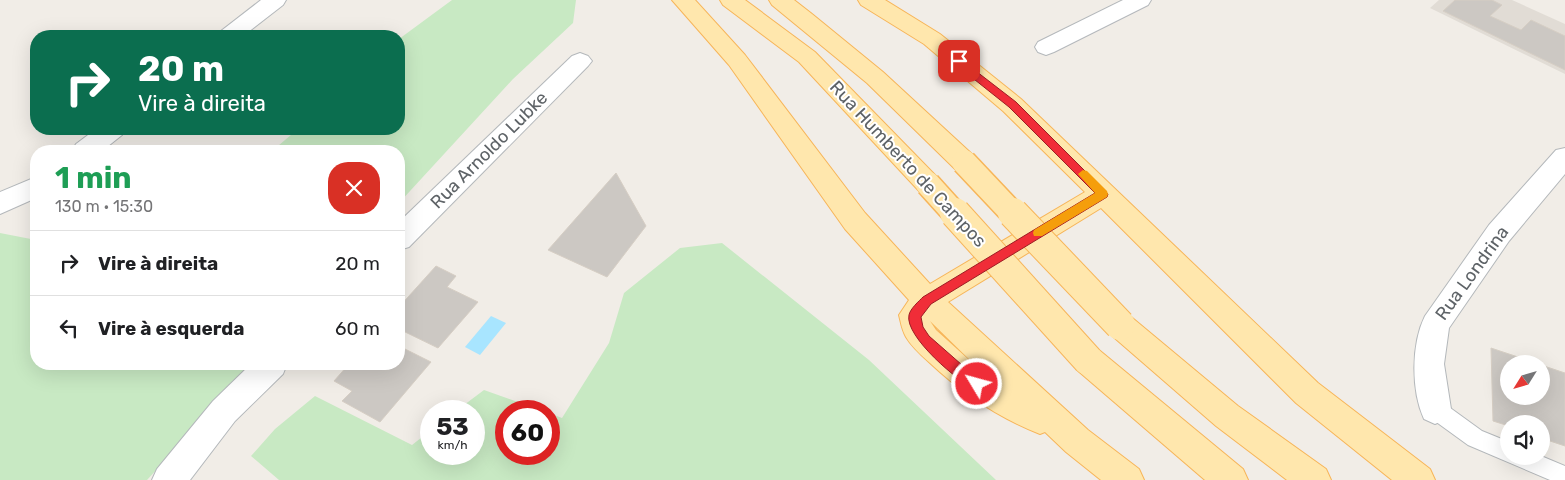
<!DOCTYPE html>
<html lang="pt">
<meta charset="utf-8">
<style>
body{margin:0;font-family:Rubik,sans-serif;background:#f6f6f6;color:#202124;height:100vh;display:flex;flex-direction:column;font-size:19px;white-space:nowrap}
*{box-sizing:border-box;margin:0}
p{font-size:16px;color:#757577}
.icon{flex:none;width:28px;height:28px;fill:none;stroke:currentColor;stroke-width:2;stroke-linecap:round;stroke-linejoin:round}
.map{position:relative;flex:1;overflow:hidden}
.side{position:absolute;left:30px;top:145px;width:375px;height:225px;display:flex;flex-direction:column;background:#fff;border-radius:20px;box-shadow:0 5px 20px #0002}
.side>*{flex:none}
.guide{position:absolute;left:30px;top:30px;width:375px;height:105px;border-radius:20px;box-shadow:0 5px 20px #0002;background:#0b6e4f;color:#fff;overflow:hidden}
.needle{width:32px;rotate:233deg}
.tools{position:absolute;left:1500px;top:355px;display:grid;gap:10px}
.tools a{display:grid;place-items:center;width:50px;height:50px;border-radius:50%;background:#fff;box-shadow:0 5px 20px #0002;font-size:25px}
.speed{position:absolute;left:420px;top:400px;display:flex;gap:10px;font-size:25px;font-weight:700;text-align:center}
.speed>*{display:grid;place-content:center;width:65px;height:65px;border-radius:50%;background:#fff;box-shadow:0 5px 20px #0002;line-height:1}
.speed small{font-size:12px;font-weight:400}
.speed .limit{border:8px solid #d22;background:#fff;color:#111}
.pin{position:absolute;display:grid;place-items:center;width:42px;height:42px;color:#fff;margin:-21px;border-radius:10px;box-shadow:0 2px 8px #0006}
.me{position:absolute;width:55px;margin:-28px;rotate:307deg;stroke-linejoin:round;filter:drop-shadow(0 0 4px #0008)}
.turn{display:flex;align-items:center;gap:18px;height:105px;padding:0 25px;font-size:22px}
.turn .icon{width:65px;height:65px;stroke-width:2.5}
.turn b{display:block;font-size:35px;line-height:42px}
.round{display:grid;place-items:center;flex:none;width:52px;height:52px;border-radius:20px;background:#f6f6f6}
.headline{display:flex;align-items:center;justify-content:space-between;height:85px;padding:0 25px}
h1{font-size:30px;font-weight:700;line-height:38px;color:#1e9e55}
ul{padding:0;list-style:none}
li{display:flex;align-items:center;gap:15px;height:65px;padding:0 25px;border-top:1px solid #e0e0e0}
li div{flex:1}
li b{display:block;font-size:19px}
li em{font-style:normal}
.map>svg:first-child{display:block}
</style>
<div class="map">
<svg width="1565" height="480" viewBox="0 0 1565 480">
<rect width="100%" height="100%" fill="#f1ede7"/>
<polygon fill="#e1dcd5" points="1439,0 1512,0 1565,24 1565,74 1430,8"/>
<g fill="#c8e9c3">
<polygon points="452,0 576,0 573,23 513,79 399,203 399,151 272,151 298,129 399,129 399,39"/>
<polygon points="0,233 36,240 36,364 253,364 147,480 0,480"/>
<polygon points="722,243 869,360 996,480 279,480 251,456 275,429 315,396 412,445 431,430 431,454 474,454 474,411 456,411 484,390 543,411 506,411 506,454 549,454 549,413 562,418 609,343 624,293 680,248"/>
</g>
<polygon fill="#a8e5ff" points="491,316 506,323 480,355 465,347"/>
<g fill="#ccc8c3" stroke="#d6cec4">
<polygon points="1455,0 1492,0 1502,5 1490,16 1521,30 1531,20 1565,36 1565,70 1443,11"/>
<polygon points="616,173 646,226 607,277 548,250"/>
<polygon points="436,266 456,276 447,287 478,302 438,348 399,329 399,307"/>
<polygon points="399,346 431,362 380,422 342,401 352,391 334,381 349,364 399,364"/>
<polygon points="1491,348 1539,364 1509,364 1509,396 1541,396 1541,365 1565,373 1565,446 1541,438 1541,424 1509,424 1509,426 1493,421"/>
</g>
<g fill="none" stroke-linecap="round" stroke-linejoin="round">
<defs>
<polygon id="service" points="1435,400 1442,402 1482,431 1509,442 1509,456 1541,456 1565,466 1565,480 1550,480 1468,445 1428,416 1425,409 1428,402"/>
<g id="minor">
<polygon points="261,0 286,0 283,5 243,36 218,36 221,31"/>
<polygon points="1123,0 1151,0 1148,5 1054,52 1046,55 1038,52 1035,47 1038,42"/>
<polygon points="580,53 588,56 592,61 588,66 409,247 399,250 399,222 572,56"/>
<polygon points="96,129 125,129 122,135 102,151 72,151 76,144"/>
<path d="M1565 148V174L1509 241 1449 328 1444 364 1451 409 1446 419 1435 424 1424 419C1411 391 1411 344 1425 316L1489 225 1556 150Z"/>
<polygon points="36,177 36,198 0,214 0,192"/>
<polygon points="251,364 287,364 283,374 235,421 190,480 152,480 157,469 213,401"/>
</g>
<g id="primary">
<path d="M672 0H695L745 55 865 213 930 284 1085 192 1003 111 924 44 861 5 858 0H885L940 34 1021 99 1318 383 1430 469 1435 480H1392L1296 403 1101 208 948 302 1088 430 1139 469 1144 480H1101L1066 452 1045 432 1040 434C999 418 962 393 930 363 921 355 912 347 906 337 902 330 901 323 899 315L909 300 845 229 729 65ZM930 321 978 368 936 330Z"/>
<polygon points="720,0 745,0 815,52 937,177 941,184 937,191 928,194 919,191 799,62 723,5"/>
<polygon points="769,0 794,0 812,14 883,72 973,155 977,162 973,169 964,172 955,169 867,83 772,5"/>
<polygon points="1120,312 1130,316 1238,406 1326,469 1331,480 1287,480 1216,426 1110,334 1105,325 1110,316"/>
<polygon points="1088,347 1099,350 1243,469 1248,480 1205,480 1077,370 1073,360 1077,350"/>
</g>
</defs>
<use href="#service" stroke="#b4b8bb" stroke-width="2"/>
<use href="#minor" stroke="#b4b8bb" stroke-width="2"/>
<use href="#primary" stroke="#f7b559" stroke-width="2"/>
<use href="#service" fill="#fff" fill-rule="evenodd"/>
<use href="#minor" fill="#fff" fill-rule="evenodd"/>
<use href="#primary" fill="#ffe7ad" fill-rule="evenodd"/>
<defs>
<g id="primary-bridge-far1">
<polyline points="964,162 1014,215"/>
<polyline points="928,184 956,215"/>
</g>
<g id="primary-bridge">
<polyline points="955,213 1088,360"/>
<polyline points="1013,213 1120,325"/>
</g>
</defs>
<use href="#primary-bridge-far1" stroke="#f7b559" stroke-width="27" stroke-linecap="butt"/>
<use href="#primary-bridge" stroke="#f7b559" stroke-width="32" stroke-linecap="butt"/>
<use href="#primary-bridge-far1" stroke="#ffe7ad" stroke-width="24"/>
<use href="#primary-bridge" stroke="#ffe7ad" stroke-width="30"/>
</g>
<path fill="#f02d38" stroke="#9c1d24" d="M959 58 1016 102 1108 194 1107 197 931 304 921 317 923 327 929 336 970 372 982 380 984 384 982 388 977 390C959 383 904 336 909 315 910 309 919 301 923 297L1095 193 1009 107 955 64 954 61Z"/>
<polygon fill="#f59e0b" points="1083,170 1087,171 1107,191 1108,194 1107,197 1042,236 1034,236 1033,233 1034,230 1095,193 1078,174"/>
<g text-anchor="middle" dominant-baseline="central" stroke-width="4" stroke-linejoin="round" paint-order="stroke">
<g font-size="18" fill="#5e6367" stroke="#fff">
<text transform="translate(489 150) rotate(-45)">Rua Arnoldo Lubke</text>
<text transform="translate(908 164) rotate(47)">Rua Humberto de Campos</text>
<text transform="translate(1472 273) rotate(-54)">Rua Londrina</text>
</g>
</g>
</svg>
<div class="tools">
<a><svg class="needle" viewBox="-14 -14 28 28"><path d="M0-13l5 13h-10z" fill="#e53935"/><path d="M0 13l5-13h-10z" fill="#757577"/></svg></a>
<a><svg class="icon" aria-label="sound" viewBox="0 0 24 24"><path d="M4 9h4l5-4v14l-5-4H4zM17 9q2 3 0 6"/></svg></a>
</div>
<div class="speed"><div>53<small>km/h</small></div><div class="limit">60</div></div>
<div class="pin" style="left:959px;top:61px;background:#d93025"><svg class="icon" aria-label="arrive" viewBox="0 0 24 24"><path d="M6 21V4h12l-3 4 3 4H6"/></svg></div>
<svg class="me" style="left:977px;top:384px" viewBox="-20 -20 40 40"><circle r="17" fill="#f02d38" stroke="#fff" stroke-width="3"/><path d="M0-11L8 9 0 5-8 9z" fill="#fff"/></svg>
<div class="guide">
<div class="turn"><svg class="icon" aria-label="right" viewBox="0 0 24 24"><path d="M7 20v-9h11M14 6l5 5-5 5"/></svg><div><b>20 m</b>Vire à direita</div></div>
</div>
<section class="side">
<div class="headline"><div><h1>1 min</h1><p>130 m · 15:30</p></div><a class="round" style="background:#d93025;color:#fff"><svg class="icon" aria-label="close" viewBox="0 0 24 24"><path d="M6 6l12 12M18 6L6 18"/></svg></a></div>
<ul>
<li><svg class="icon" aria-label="right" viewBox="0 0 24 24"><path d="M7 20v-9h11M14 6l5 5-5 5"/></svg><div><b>Vire à direita</b></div><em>20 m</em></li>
<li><svg class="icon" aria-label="left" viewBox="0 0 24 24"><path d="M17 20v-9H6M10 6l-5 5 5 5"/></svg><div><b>Vire à esquerda</b></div><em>60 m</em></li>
</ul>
</section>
</div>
